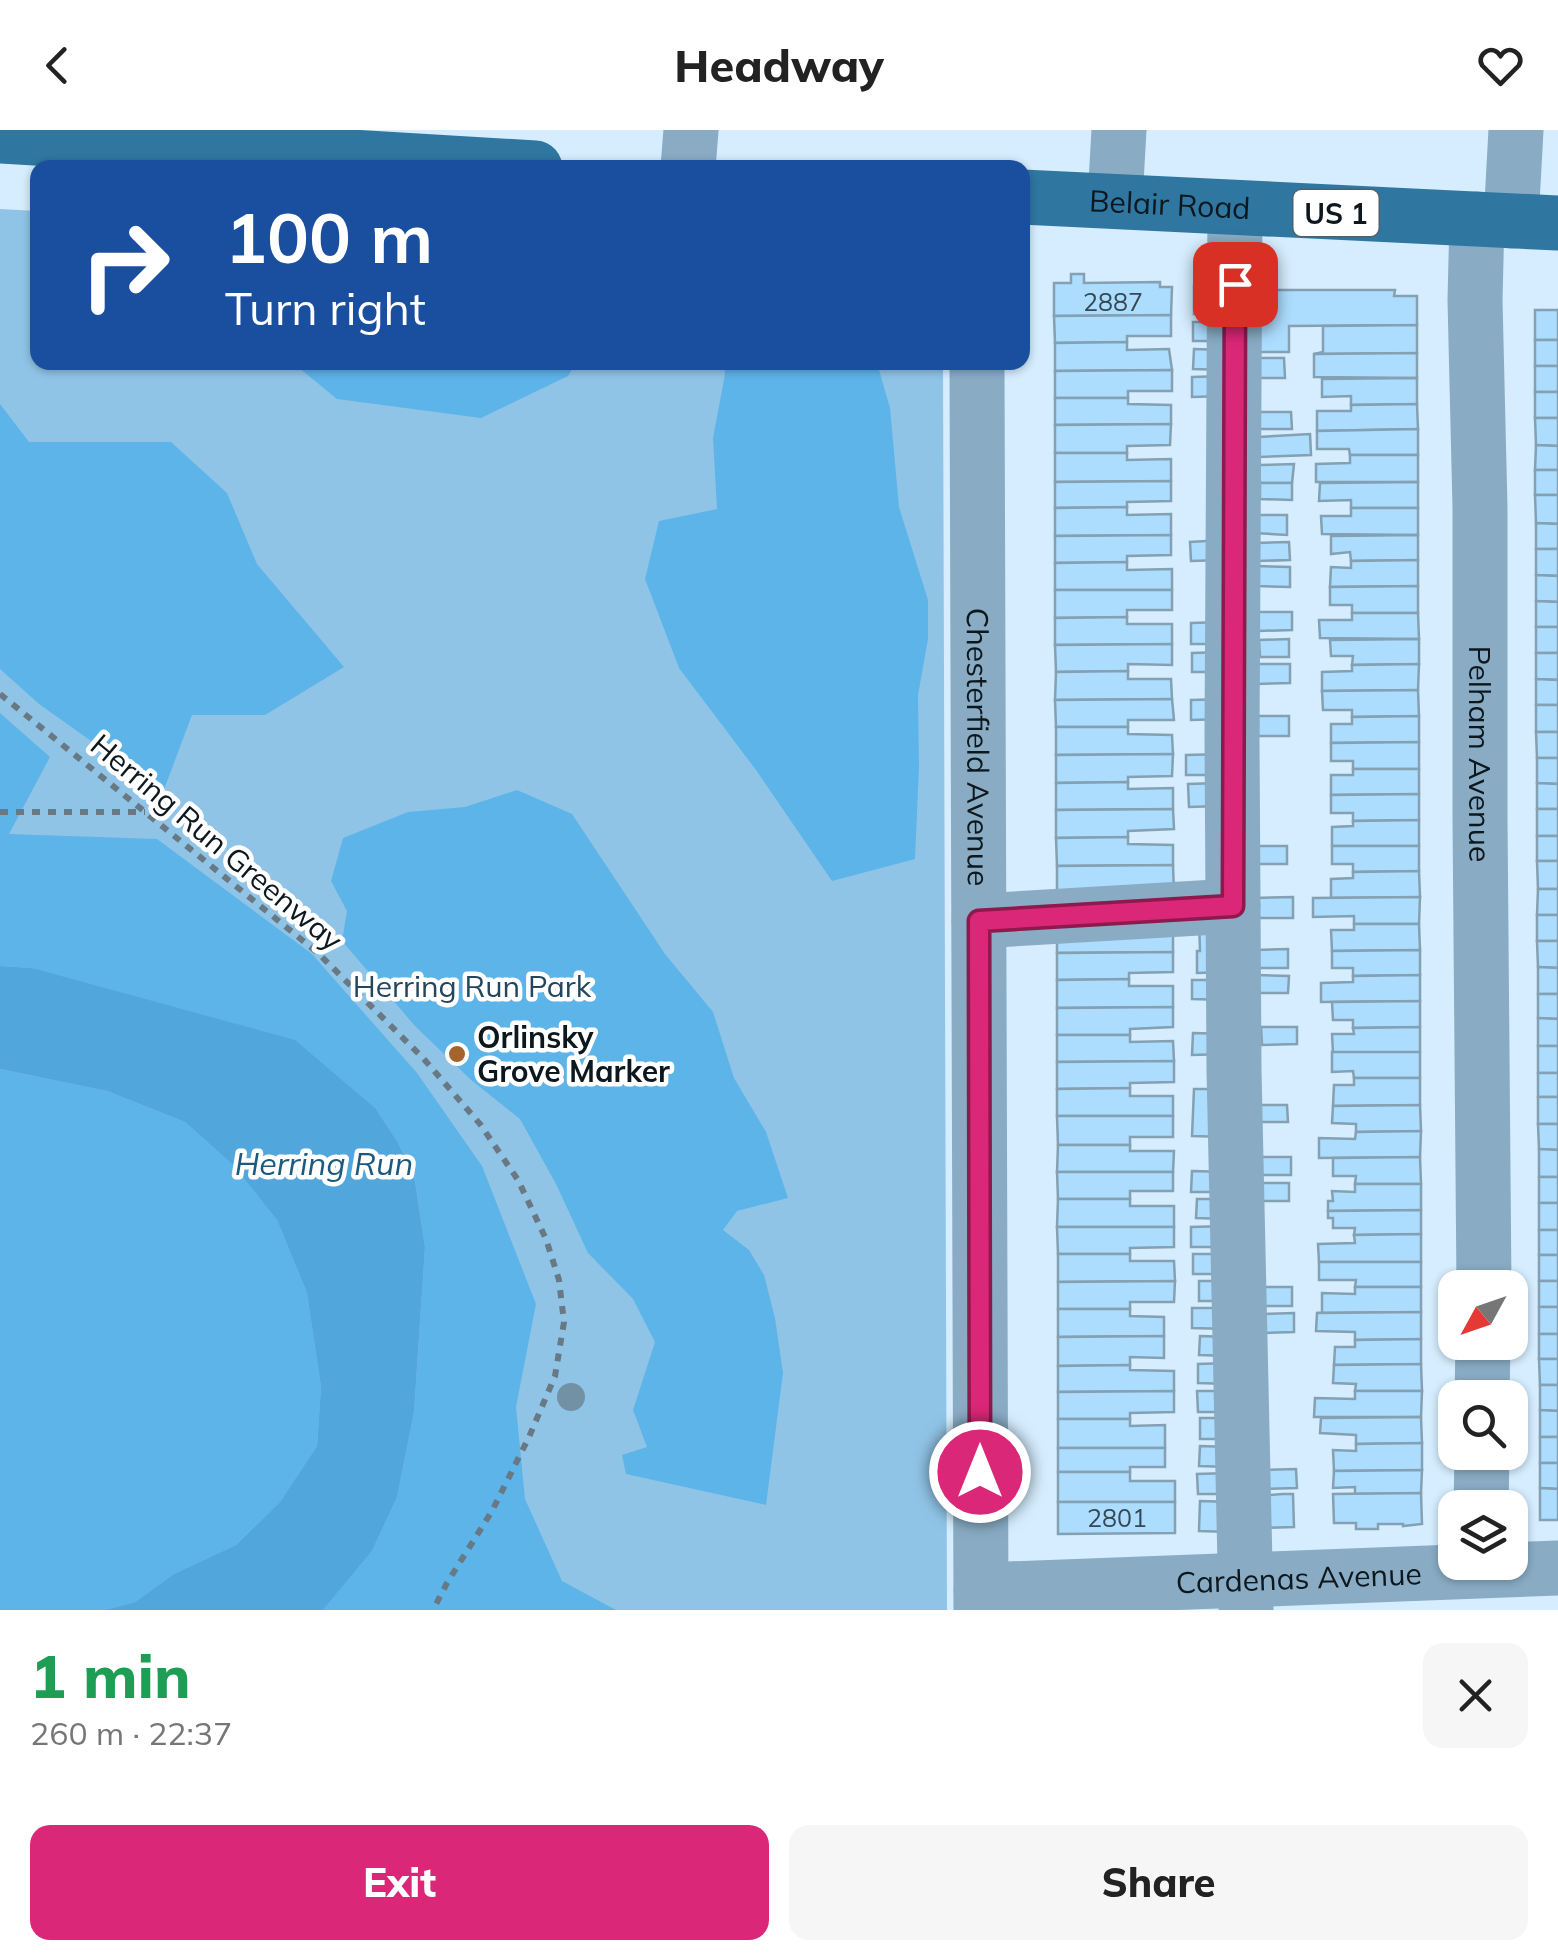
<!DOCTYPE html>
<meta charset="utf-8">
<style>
body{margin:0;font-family:Mulish,sans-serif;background:#f6f6f6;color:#222;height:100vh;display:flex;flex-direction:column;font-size:38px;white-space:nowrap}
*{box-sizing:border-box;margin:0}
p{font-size:32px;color:#767676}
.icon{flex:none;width:55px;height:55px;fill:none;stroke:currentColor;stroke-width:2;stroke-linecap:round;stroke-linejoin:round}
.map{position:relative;height:1480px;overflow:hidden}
.details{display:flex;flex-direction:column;background:#fff;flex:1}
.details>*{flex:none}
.guide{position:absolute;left:30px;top:30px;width:1000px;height:210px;border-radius:20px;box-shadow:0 2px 8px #0004;background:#1a4fa0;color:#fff;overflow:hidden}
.needle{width:65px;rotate:230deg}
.fabs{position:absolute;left:1438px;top:1140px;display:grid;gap:20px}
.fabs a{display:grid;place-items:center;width:90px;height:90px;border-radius:20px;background:#fff;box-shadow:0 2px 8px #0004;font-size:50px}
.pin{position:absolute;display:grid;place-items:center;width:85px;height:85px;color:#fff;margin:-42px;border-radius:20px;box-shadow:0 5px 15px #0006}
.me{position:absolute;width:110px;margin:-55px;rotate:0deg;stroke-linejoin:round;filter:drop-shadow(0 0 8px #0008)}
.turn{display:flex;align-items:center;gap:35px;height:210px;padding:0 30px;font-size:45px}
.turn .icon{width:130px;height:130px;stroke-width:2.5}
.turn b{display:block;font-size:70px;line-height:85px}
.round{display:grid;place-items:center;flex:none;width:105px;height:105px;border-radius:20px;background:#f6f6f6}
.overview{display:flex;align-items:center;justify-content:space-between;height:170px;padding:0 30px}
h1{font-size:60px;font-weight:800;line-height:75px;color:#1e9e55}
.cta{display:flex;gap:20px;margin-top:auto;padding:20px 30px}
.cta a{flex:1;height:115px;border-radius:20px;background:#db2777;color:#fff;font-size:40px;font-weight:800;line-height:115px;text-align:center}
.cta a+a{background:#f6f6f6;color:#222}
header{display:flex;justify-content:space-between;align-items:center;height:130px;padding:0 30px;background:#fff;font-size:45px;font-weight:800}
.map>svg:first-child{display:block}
</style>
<header><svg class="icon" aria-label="back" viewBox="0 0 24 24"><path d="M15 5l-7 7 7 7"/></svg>Headway<svg class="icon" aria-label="heart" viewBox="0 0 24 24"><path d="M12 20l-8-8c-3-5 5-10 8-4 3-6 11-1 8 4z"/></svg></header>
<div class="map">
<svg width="1558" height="1480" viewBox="0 0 1558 1480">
<rect width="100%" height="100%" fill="#d5edfe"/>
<polygon fill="#90c4e7" points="0,79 37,81 38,232 943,233 947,1480 0,1480"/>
<g fill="#5db4e9">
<polygon points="293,233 576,233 568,246 481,288 337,269"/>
<polygon points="724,233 877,233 890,278 899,377 928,470 928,509 918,565 919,637 915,729 832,751 756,640 679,538 645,449 659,391 717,379 713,308 725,244"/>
<polygon points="0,274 29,312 171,312 227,363 257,434 344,537 265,585 192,585 163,662 39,574 0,539"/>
<polygon points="0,583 50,627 9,704 157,709 312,824 417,943 482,1036 536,1174 516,1277 525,1369 562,1451 616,1480 323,1480 372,1421 397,1367 414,1282 425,1117 414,1044 397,1011 376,979 33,838 0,836"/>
<polygon points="517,660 572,684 665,824 713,882 734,948 766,1002 788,1068 737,1081 723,1100 749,1120 764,1145 775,1188 783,1243 766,1375 626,1344 622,1325 647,1317 633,1280 655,1212 633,1169 588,1123 556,1054 520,989 471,950 415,896 342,811 347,781 331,751 343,708 408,682 465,677"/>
<polygon points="0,939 107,961 185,992 233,1035 277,1090 307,1163 321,1257 317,1316 280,1372 236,1415 174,1444 135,1472 105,1480 0,1480"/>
</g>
<polygon fill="#51a7dc" points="0,836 32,838 295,910 376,979 397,1011 414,1045 425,1117 414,1282 397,1367 372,1421 323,1480 105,1480 135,1472 174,1444 236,1415 280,1372 317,1316 321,1257 307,1163 277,1090 233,1035 185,992 107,961 0,939"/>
<g fill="#acddfe" stroke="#84a0b3" stroke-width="2.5">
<polygon points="1071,144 1084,144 1084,153 1160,152 1160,157 1172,157 1171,185 1054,186 1054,153 1071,153"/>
<polygon points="1228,155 1228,184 1194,184 1194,156"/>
<polygon points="1252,160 1395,160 1394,166 1417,166 1417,195 1289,196 1289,222 1257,222"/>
<rect x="1535" y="180" width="23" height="30"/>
<polygon points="1171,185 1171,206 1127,206 1127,212 1055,213 1054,186"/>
<rect x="1193" y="192" width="32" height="19"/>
<polygon points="1417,195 1417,223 1314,224 1323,222 1323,196"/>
<rect x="1535" y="210" width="23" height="26"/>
<polygon points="1127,212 1127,220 1169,219 1172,240 1055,241 1055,213"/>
<polygon points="1194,219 1225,220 1226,240 1193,239"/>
<polygon points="1417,223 1417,248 1314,247 1314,224"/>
<polygon points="1253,228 1284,228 1285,248 1254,248"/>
<rect x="1535" y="236" width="23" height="26"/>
<polygon points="1172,240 1172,261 1128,261 1128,268 1055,268 1055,241"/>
<polygon points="1225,246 1225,266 1192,267 1192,247"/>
<polygon points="1417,248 1417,274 1351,275 1351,266 1322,267 1322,249"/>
<rect x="1535" y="262" width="23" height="26"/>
<polygon points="1055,268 1128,268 1128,274 1171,275 1171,294 1055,295"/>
<polygon points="1417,274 1418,299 1317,301 1317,281 1351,281 1351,275"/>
<polygon points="1259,282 1291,282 1292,299 1259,299"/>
<polygon points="1535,288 1558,288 1558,316 1536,315"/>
<polygon points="1171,294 1170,315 1127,316 1127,323 1055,323 1055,295"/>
<polygon points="1418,299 1418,325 1350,325 1349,319 1317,319 1317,301"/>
<polygon points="1310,304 1311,325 1260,327 1259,307"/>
<polygon points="1536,315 1558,316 1558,340 1535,340"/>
<polygon points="1055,323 1127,323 1127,330 1171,329 1171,351 1055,352"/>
<polygon points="1350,325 1418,325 1418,352 1316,352 1316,334 1350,333"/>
<polygon points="1294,334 1292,353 1260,353 1259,335"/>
<rect x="1535" y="340" width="23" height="25"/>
<polygon points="1171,351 1171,371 1127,372 1127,377 1055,378 1055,352"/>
<polygon points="1418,352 1418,378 1351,378 1351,370 1319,371 1320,353"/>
<polygon points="1260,353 1292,353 1292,370 1260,369"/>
<polygon points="1535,365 1558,365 1558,394 1536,393"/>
<polygon points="1127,377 1127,385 1171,384 1171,405 1055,406 1055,378"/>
<polygon points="1351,378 1418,378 1418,405 1322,404 1321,386 1351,386"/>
<polygon points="1256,385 1287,385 1287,405 1255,403"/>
<polygon points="1536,393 1558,394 1558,419 1536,419"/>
<polygon points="1171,405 1171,425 1127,426 1127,432 1055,433 1055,406"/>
<polygon points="1418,405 1418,430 1351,431 1350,422 1331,424 1331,406"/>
<polygon points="1224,410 1225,430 1191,431 1190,412"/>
<polygon points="1289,412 1290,430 1258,431 1257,413"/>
<polygon points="1536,419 1558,419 1558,446 1536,445"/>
<polygon points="1418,430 1418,456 1330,457 1331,437 1351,438 1351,431"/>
<polygon points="1127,432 1127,440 1172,439 1172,460 1055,460 1055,433"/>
<polygon points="1257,436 1290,437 1290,457 1257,456"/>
<polygon points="1536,445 1558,446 1558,472 1536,471"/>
<polygon points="1418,456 1418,483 1352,483 1352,475 1330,475 1330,457"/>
<polygon points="1055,460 1172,460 1172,480 1127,480 1127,487 1055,488"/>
<polygon points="1536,471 1558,472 1558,497 1536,497"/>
<polygon points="1258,482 1292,482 1292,500 1258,501"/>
<polygon points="1352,483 1418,483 1419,509 1320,508 1319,490 1352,490"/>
<polygon points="1127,487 1127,494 1172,494 1172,514 1055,515 1055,488"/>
<polygon points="1225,492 1225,514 1191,514 1191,493"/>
<rect x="1536" y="497" width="22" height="26"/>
<polygon points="1289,509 1289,527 1260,527 1259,510"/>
<polygon points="1419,509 1419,534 1352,535 1353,526 1331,526 1330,510"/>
<polygon points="1172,514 1172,535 1128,534 1128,541 1056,542 1055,515"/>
<polygon points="1226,522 1226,542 1192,542 1192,523"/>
<polygon points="1536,523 1558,523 1558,550 1536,549"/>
<polygon points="1257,534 1290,534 1290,553 1257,554"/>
<polygon points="1419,534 1418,560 1322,561 1322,542 1352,541 1352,535"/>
<polygon points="1128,541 1128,549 1171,549 1172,569 1055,570 1056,542"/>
<polygon points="1536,549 1558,550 1558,575 1536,575"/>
<polygon points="1418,560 1419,586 1352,587 1352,580 1323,580 1322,561"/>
<polygon points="1172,569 1174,590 1128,590 1128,597 1056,597 1055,570"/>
<polygon points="1227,569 1226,589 1191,590 1191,570"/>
<rect x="1536" y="575" width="22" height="27"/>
<rect x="1258" y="586" width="31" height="20"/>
<polygon points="1419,586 1419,612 1331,613 1331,594 1352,594 1352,587"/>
<polygon points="1056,597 1128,597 1128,604 1172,605 1173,624 1056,625"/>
<polygon points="1536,602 1558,602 1558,628 1537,628"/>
<polygon points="1419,612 1419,639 1353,639 1353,631 1331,631 1331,613"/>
<polygon points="1173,624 1172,646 1128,647 1128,652 1056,653 1056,625"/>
<polygon points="1226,624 1226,645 1186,645 1186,625"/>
<polygon points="1537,628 1558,628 1558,654 1537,653"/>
<polygon points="1353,639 1419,639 1419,664 1331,665 1331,645 1353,645"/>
<polygon points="1128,652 1128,659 1173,658 1173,679 1056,680 1056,653"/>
<polygon points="1219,653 1219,676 1189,677 1188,654"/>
<polygon points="1537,653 1558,654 1558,679 1537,679"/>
<polygon points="1419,664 1419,690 1353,691 1353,683 1331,683 1331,665"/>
<polygon points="1173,679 1174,699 1128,701 1128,707 1056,708 1056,680"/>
<rect x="1537" y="679" width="21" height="27"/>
<polygon points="1419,690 1419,716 1332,716 1332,697 1353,696 1353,691"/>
<rect x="1537" y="706" width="21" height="25"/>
<polygon points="1128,707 1128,714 1173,715 1173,735 1057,736 1056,708"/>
<rect x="1257" y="716" width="30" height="18"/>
<polygon points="1332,716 1419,716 1419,741 1353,742 1353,734 1332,734"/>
<polygon points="1537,731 1558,731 1558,759 1538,759"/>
<polygon points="1173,735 1174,763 1057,766 1057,736"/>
<polygon points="1419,741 1420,767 1331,768 1331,749 1353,748 1353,742"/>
<polygon points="1538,759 1558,759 1558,785 1537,785"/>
<polygon points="1293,767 1293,788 1254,788 1254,768"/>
<polygon points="1420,767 1419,794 1354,794 1354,786 1313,787 1313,768"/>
<rect x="1537" y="785" width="21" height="26"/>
<polygon points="1057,789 1173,792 1173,822 1057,823"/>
<polygon points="1199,790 1230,842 1197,843 1197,821 1200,821"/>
<polygon points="1354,794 1419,794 1420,820 1332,821 1331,800 1354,800"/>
<polygon points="1537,811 1558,811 1558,838 1538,837"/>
<polygon points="1288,819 1288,838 1257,838 1256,820"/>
<polygon points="1420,820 1420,845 1353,846 1353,838 1332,838 1332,821"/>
<polygon points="1173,822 1173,842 1129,843 1129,849 1057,850 1057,823"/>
<polygon points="1538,837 1558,838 1558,864 1538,864"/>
<polygon points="1257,845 1289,846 1288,863 1256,863"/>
<polygon points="1420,845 1420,871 1321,872 1321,853 1353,852 1353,846"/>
<polygon points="1129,849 1129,856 1173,856 1173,877 1057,878 1057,850"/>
<polygon points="1192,850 1227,850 1227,870 1192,869"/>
<polygon points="1538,864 1558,864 1558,889 1538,888"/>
<polygon points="1420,871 1420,897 1353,898 1353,890 1333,890 1332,872"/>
<polygon points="1173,877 1173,897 1130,899 1130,905 1057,905 1057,878"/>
<polygon points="1538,888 1558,889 1558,916 1538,916"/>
<polygon points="1261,897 1297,897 1297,914 1262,915"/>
<polygon points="1420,897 1420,922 1333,923 1332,904 1354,904 1353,898"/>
<polygon points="1193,903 1227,904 1227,924 1192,925"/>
<polygon points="1057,905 1130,905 1130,912 1173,911 1174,931 1057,932"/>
<rect x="1538" y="916" width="20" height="27"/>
<polygon points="1332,922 1420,922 1420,948 1354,948 1353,941 1332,942"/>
<polygon points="1174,931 1174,952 1130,953 1130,958 1057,959 1057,932"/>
<rect x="1538" y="943" width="20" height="24"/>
<polygon points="1354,948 1420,948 1420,975 1333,976 1334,955 1354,955"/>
<polygon points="1130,958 1130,966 1173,966 1173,986 1057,986 1057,959"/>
<polygon points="1194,959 1227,959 1226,1007 1192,1006"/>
<rect x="1538" y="967" width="20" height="27"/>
<polygon points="1257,975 1287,975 1288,992 1257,992"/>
<polygon points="1420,975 1421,1001 1356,1002 1356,994 1332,993 1333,976"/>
<polygon points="1057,986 1173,986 1173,1007 1130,1007 1130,1015 1058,1015"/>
<polygon points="1538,994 1558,994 1558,1020 1539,1019"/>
<polygon points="1421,1001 1420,1027 1319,1028 1319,1008 1355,1009 1356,1002"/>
<polygon points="1058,1015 1130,1015 1130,1021 1174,1021 1173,1042 1057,1042"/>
<polygon points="1539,1019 1558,1020 1558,1047 1539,1047"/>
<rect x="1259" y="1027" width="32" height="18"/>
<polygon points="1420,1027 1421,1054 1355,1054 1356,1046 1333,1046 1333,1028"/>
<polygon points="1192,1041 1227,1042 1227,1062 1191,1062"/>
<polygon points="1057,1042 1173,1042 1173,1061 1130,1061 1130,1069 1058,1069"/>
<rect x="1539" y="1047" width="19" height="26"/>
<rect x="1260" y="1053" width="29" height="18"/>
<polygon points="1355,1054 1421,1054 1421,1080 1328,1081 1328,1071 1333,1071 1332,1061 1355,1062"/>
<polygon points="1058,1069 1130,1069 1130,1076 1174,1076 1174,1097 1057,1097"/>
<polygon points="1197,1069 1227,1069 1227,1089 1196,1088"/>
<rect x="1539" y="1073" width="19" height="27"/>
<polygon points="1421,1080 1421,1104 1354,1105 1355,1098 1333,1098 1333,1088 1328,1088 1328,1081"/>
<polygon points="1228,1096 1228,1117 1191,1117 1191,1097"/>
<polygon points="1057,1097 1174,1097 1174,1117 1130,1118 1130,1124 1058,1124"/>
<rect x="1539" y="1100" width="19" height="25"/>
<polygon points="1421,1104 1421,1132 1319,1132 1318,1114 1355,1113 1354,1105"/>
<polygon points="1058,1124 1130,1124 1130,1131 1174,1131 1175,1151 1058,1152"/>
<rect x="1193" y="1124" width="34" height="20"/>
<rect x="1539" y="1125" width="19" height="26"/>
<polygon points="1319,1132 1421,1132 1421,1157 1355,1157 1356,1150 1319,1150"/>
<polygon points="1175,1151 1174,1172 1130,1172 1130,1179 1058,1179 1058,1152"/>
<rect x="1199" y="1151" width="29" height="20"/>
<rect x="1539" y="1151" width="19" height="26"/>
<polygon points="1259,1157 1292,1157 1292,1176 1260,1176"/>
<polygon points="1355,1157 1421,1157 1421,1182 1317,1183 1322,1183 1322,1163 1355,1164"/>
<rect x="1539" y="1177" width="19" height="27"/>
<polygon points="1192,1178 1228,1178 1228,1199 1192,1198"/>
<polygon points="1058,1179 1130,1179 1130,1186 1164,1187 1164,1206 1058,1207"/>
<polygon points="1421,1182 1421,1209 1355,1210 1355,1202 1316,1201 1317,1183"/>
<polygon points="1294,1183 1294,1202 1264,1203 1263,1184"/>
<rect x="1539" y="1204" width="19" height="25"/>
<polygon points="1164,1206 1164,1228 1130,1227 1130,1235 1058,1236 1058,1207"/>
<polygon points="1200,1206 1229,1207 1229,1226 1199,1225"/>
<polygon points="1421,1209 1421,1234 1334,1235 1335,1217 1355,1217 1355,1210"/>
<polygon points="1539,1229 1558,1229 1558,1255 1540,1255"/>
<polygon points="1229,1233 1229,1254 1198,1253 1198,1234"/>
<polygon points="1421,1234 1422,1261 1355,1261 1356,1254 1333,1253 1334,1235"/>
<polygon points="1130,1235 1130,1240 1174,1241 1174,1261 1058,1262 1058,1236"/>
<polygon points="1540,1255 1558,1255 1558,1281 1540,1280"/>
<polygon points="1174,1261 1174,1282 1130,1283 1130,1289 1058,1289 1058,1262"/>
<polygon points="1197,1261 1228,1261 1229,1282 1198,1282"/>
<polygon points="1355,1261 1422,1261 1421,1287 1314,1287 1315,1268 1355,1269"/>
<polygon points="1540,1280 1558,1281 1558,1307 1540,1307"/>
<polygon points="1421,1287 1422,1313 1356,1314 1356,1305 1320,1303 1321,1288"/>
<rect x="1200" y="1288" width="29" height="21"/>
<polygon points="1058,1289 1130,1289 1130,1296 1165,1295 1165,1318 1058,1318"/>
<rect x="1540" y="1307" width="18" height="26"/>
<polygon points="1422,1313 1422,1340 1334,1341 1333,1320 1356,1321 1356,1314"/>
<polygon points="1200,1316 1229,1317 1229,1337 1199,1336"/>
<polygon points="1058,1318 1165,1318 1165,1337 1130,1337 1130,1342 1058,1342"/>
<polygon points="1540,1333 1558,1333 1558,1359 1540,1358"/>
<polygon points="1296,1339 1297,1358 1260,1359 1259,1340"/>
<polygon points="1422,1340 1421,1363 1355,1364 1355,1357 1333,1358 1334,1341"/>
<polygon points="1058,1342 1130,1342 1130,1351 1175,1351 1175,1372 1058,1372"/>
<polygon points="1229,1343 1229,1364 1198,1364 1197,1344"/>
<polygon points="1540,1358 1558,1359 1558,1390 1540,1390"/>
<polygon points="1421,1363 1422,1394 1403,1396 1403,1394 1378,1394 1378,1399 1356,1399 1356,1393 1334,1393 1333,1364"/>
<polygon points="1283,1364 1293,1364 1294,1397 1258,1398 1257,1366"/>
<polygon points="1200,1371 1232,1372 1231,1402 1199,1401"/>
<polygon points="1058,1372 1175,1372 1175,1403 1058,1404"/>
</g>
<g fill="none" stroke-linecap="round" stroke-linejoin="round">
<g stroke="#687984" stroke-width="6" stroke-dasharray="8 8" stroke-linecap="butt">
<polyline points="0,564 318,823 423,928 480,994 518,1050 546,1109 559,1150 564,1192 555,1246 529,1307 492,1381 447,1453 433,1480"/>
<polyline points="0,682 145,682"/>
</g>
<g stroke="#89acc4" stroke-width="55">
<polyline points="688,38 691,0"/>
<polyline points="1115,70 1119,0"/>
<polyline points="1235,78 1232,606 1234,940 1246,1480"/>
<path id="s1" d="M1477 89 1475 170 1480 378V688L1484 1158"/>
<polyline points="1511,91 1516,0"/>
<path id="s2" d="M977 232 981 1480"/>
<polyline points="979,791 1233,776"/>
<polyline points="1482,1268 1483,1212"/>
<polyline points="1481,1378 1482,1322"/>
<path id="s3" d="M981 1460 1558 1438"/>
</g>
<g stroke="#2f77a1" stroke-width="55">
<polyline points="0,6 535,38"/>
<path id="s4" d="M1022 67 1558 93"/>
</g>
</g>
<circle fill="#7291a5" cx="571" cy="1267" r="14"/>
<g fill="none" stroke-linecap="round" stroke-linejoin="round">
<defs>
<polyline id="route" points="980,1342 979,791 1233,776 1235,154"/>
</defs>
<use href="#route" stroke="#8e194d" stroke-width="25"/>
<use href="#route" stroke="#db2777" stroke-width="18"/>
</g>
<circle fill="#a4642d" stroke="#fff" stroke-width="4" cx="457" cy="924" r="10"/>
<g text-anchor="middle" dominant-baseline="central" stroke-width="9" stroke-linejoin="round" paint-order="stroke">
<g font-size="25" fill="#344856">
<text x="1113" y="171">2887</text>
<text x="1117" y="1387">2801</text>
</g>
<rect fill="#fff" stroke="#555d62" stroke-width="2.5" x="1293.5" y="60" width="85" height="46" rx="8"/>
<g font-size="28" font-weight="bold" fill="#0c171e">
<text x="1336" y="83">US 1</text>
</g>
<g font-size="30" fill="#0c171e" stroke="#fff">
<text stroke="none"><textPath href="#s4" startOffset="148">Belair Road</textPath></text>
<text stroke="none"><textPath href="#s2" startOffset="385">Chesterfield Avenue</textPath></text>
<text stroke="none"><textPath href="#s1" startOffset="535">Pelham Avenue</textPath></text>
<text transform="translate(217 712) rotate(40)">Herring Run Greenway</text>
<text stroke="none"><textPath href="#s3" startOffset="318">Cardenas Avenue</textPath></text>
</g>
<g font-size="30" fill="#21465d" stroke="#fff">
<text x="472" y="856">Herring Run Park</text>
</g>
<g font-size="30" font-weight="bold" fill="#0c171e" stroke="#fff" text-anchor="start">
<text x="477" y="907">Orlinsky<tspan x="477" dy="34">Grove Marker</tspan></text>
</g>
<g font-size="32" font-style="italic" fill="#1a5a7e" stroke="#fff">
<text x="324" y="1033">Herring Run</text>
</g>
</g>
</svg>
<div class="fabs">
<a><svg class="needle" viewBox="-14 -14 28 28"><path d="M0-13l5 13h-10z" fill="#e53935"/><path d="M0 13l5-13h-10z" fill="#767676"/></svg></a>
<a><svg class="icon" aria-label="search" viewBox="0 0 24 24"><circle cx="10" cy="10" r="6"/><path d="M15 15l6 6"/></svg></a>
<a><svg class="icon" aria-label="layers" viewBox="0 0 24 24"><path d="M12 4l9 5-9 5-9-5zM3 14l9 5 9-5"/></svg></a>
</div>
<div class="pin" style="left:1235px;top:154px;background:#d93025"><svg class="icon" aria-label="arrive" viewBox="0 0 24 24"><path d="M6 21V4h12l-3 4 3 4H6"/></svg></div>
<svg class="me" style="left:980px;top:1342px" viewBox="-20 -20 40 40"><circle r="17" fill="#db2777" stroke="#fff" stroke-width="3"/><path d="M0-11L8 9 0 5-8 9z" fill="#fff"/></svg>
<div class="guide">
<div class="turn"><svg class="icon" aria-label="right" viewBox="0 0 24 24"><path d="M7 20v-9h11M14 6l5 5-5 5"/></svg><div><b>100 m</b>Turn right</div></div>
</div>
</div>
<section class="details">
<div class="overview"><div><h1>1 min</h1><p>260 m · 22:37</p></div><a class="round"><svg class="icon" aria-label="close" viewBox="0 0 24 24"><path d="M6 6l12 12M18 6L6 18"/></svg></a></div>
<div class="cta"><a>Exit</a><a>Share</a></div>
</section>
